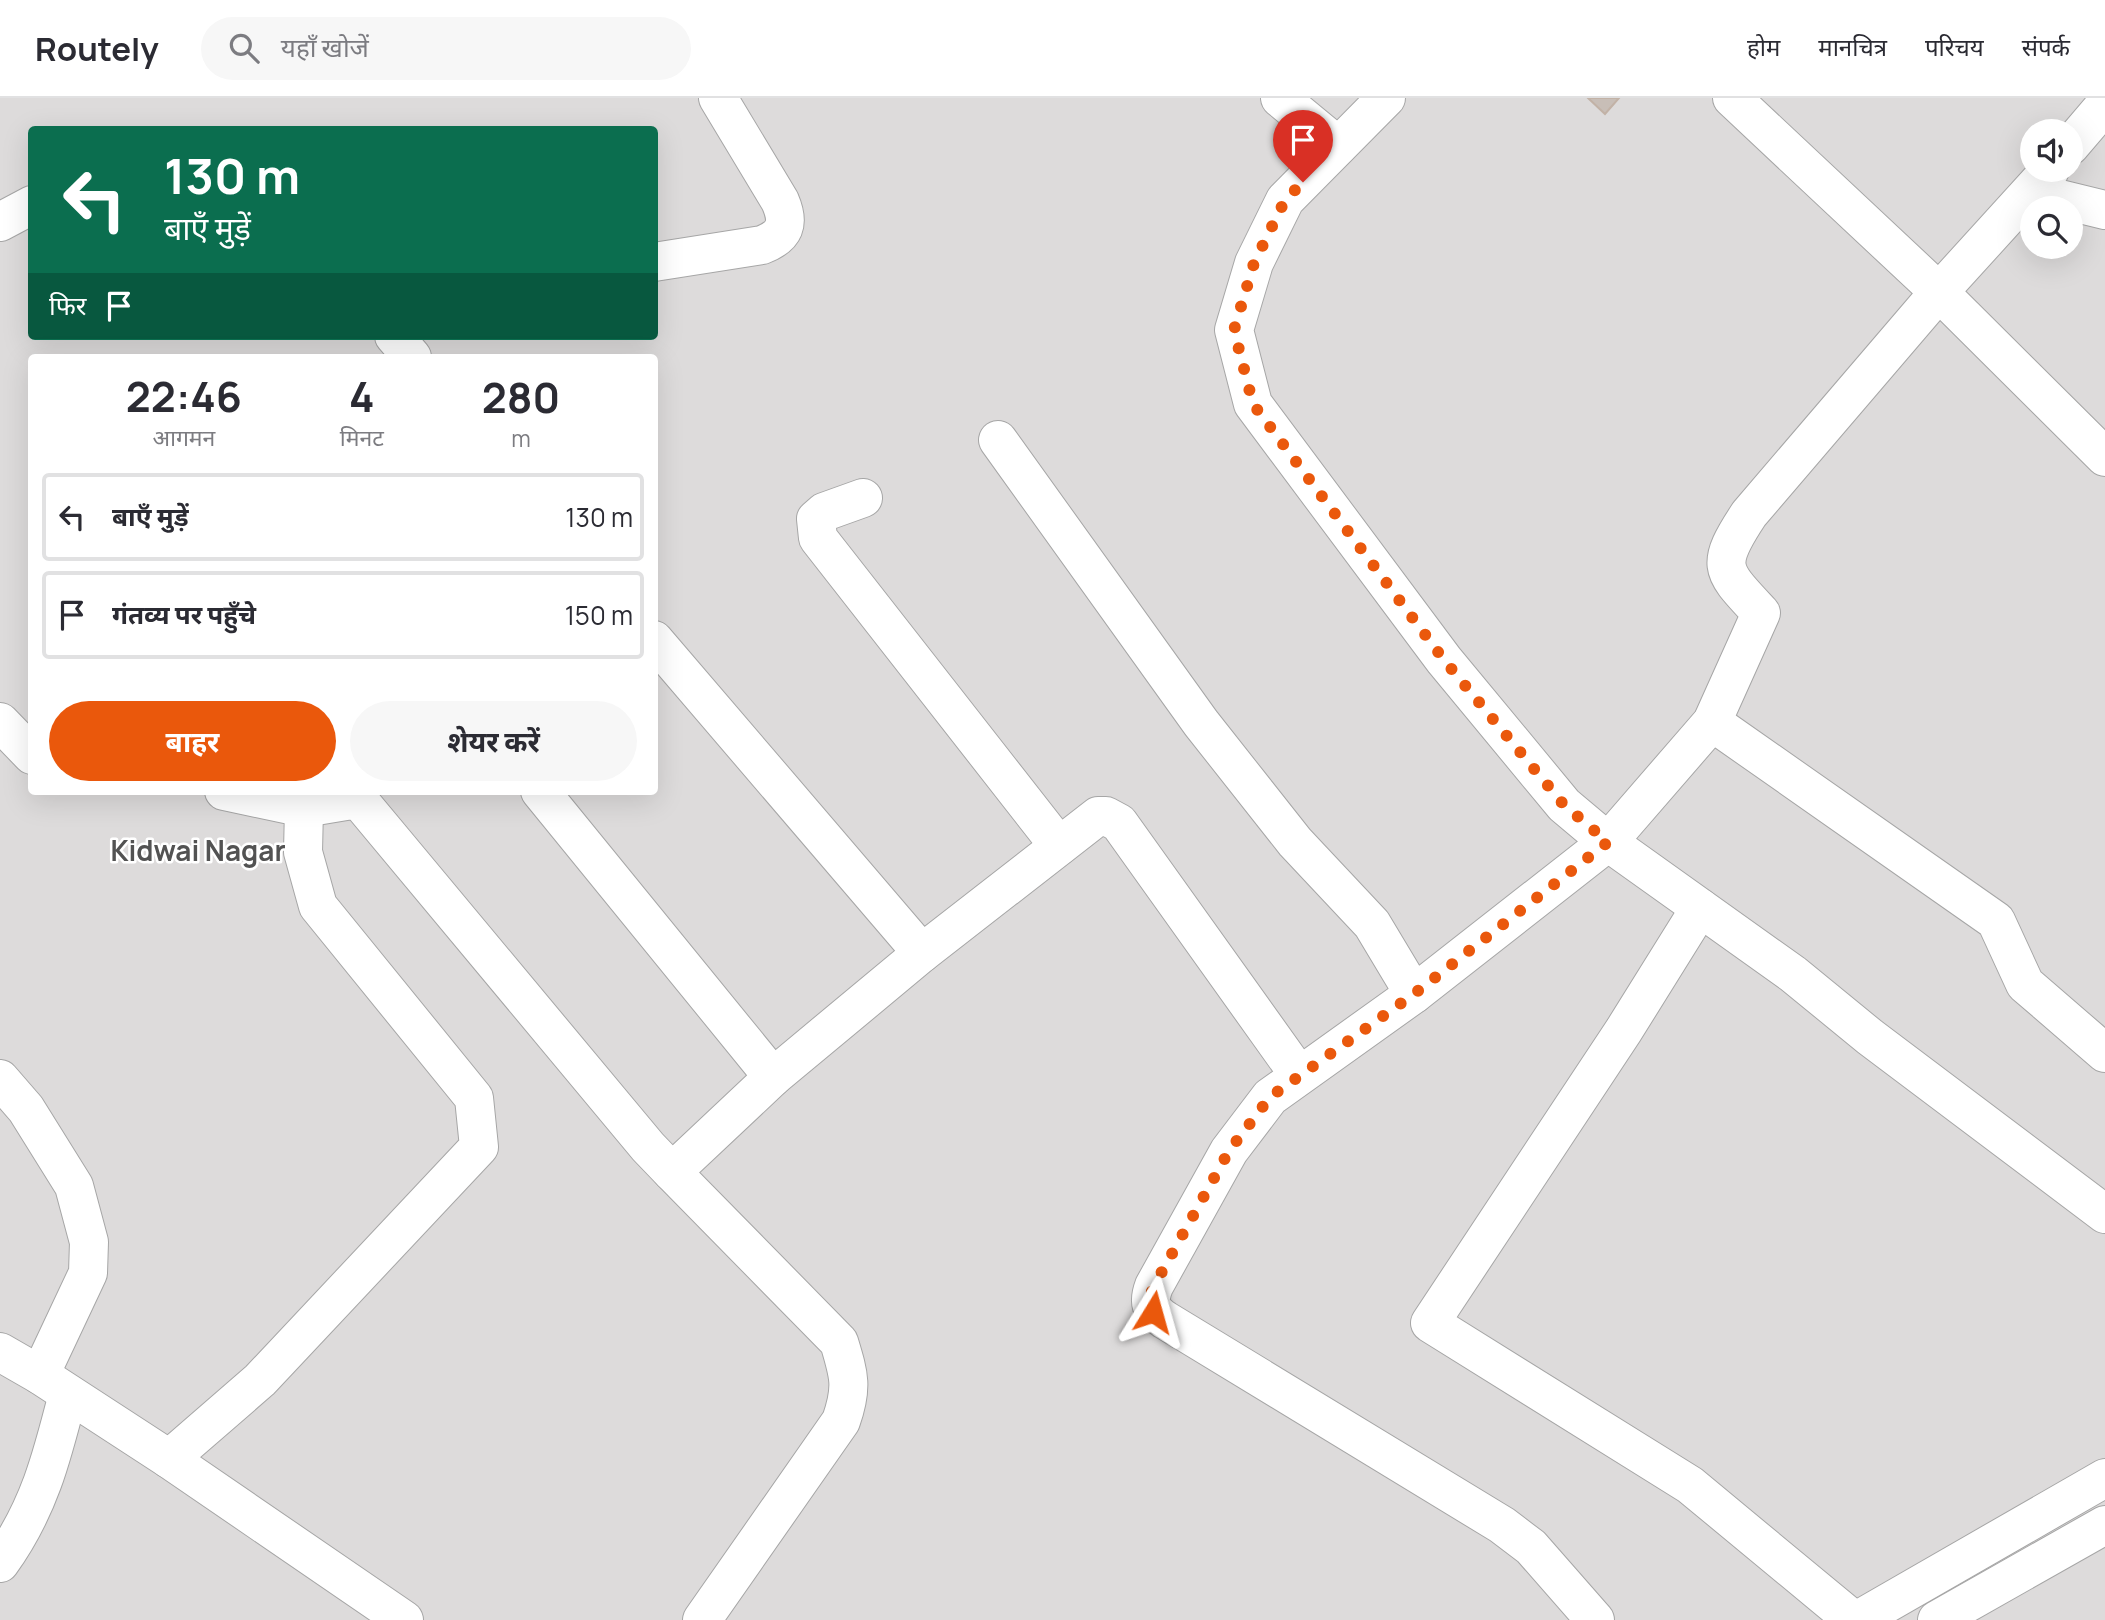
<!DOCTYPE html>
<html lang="hi">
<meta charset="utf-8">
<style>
body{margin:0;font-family:Manrope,"Noto Sans Devanagari",sans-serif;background:#f7f7f7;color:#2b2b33;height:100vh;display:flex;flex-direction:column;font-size:26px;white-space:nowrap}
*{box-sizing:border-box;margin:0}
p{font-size:23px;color:#7c7c81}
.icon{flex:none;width:38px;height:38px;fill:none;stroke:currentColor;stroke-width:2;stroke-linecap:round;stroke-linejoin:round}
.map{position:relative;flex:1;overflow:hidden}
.details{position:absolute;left:28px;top:256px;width:630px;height:441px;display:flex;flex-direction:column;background:#fff;border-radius:7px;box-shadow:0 7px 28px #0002}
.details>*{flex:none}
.guide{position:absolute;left:28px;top:28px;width:630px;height:214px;border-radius:7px;box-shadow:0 7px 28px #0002;background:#0b6e4f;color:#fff;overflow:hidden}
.fabs{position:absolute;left:2020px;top:21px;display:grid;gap:14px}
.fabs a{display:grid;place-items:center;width:63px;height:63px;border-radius:50%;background:#fff;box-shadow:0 7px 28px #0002;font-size:35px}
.pin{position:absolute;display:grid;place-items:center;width:60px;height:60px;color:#fff;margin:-72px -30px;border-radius:50% 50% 50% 0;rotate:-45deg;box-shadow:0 0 7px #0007}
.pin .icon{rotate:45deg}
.me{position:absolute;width:77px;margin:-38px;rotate:8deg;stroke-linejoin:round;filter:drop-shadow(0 0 5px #0008)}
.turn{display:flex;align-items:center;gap:24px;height:147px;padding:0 21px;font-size:32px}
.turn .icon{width:91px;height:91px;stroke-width:2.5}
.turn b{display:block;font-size:49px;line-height:60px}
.then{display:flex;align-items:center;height:66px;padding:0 21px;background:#0003;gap:14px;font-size:26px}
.eta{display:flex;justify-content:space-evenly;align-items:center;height:119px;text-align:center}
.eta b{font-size:42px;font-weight:700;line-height:49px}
.primary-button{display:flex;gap:14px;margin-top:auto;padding:14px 21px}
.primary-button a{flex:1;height:80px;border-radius:42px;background:#ea580c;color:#fff;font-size:28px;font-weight:700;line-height:80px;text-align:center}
.primary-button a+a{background:#f7f7f7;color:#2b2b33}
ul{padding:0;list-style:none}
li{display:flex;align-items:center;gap:21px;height:88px;margin:0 14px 10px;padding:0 7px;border:4px solid #e1e1e2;border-radius:7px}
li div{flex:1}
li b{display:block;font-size:26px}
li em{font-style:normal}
header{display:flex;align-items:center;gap:42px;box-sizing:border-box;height:98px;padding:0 35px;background:#fff;border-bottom:2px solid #e1e1e2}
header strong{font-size:33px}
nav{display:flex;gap:38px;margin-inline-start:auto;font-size:24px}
.search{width:490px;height:63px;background:#f7f7f7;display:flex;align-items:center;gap:18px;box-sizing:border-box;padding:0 24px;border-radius:38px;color:#7c7c81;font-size:26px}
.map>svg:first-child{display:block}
</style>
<header>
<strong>Routely</strong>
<div class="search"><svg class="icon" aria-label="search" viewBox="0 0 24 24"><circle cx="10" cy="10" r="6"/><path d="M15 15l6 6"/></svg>यहाँ खोजें</div>
<nav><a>होम</a><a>मानचित्र</a><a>परिचय</a><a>संपर्क</a></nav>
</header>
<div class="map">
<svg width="2105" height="1522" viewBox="0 0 2105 1522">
<rect width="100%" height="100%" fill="#f0ece4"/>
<path fill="#dddbdb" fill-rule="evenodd" d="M0 0H2105V1522H0ZM32 32H654V238H32ZM2032 33H2070V72H2032ZM2032 110H2070V149H2032ZM32 259H654V693H32Z"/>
<polygon fill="#c8beb7" stroke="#c2b2a6" stroke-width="2" points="1588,0 1619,0 1605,16"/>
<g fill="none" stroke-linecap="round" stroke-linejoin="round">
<defs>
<g id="minor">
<polyline points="1280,0 1338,48"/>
<polyline points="1386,0 1285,102 1254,165 1234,232 1253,306 1444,562 1564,707 1608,744 1793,876 1870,939 2105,1116"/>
<polyline points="1732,0 1939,194 2105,359"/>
<polyline points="2070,48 2105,7"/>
<polyline points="2031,94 2105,112"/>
<polyline points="0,124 32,107"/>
<path d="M654 164 762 147C785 138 790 126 780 103L718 0"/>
<polyline points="394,238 412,259"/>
<polyline points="998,342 1201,625 1295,744 1372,826 1414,896"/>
<polyline points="863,400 824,414 816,421 818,440 1059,748"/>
<polyline points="654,542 922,855 1098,718 1106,718 1119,725 1299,977"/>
<polyline points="0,624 32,657"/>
<polyline points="1712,624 1996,823 2025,886 2105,955"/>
<polyline points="224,693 304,710 303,754 318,808 474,1000 479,1049 260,1282 169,1361 404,1522"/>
<polyline points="290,693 304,710 358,701 648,1049 672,1074"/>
<polyline points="540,693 773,979"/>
<polyline points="1700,810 1624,932 1430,1225 1690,1387 1853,1522"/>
<polyline points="0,981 26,1011 74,1088 89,1144 88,1175 40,1277"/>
<polyline points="0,1254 40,1277 169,1361"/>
<path d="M0 1465C39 1411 52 1359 68 1296"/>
<path d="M702 1522 841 1323C853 1289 849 1277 839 1244L672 1074 773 979 922 855"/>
<path d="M1595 1522 1531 1449 1502 1427 1165 1222C1150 1212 1148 1204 1154 1188L1229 1053 1270 999 1414 896 1608 744 1712 624 1761 515C1721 472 1714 469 1749 416L1939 194 2050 72"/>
<polyline points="1858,1522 2105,1380"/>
<polyline points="1937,1522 2105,1427"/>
</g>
</defs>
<use href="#minor" stroke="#a6a6a6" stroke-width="40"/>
<use href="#minor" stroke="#fff" stroke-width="38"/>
</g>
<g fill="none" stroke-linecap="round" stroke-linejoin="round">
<polyline stroke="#ea580c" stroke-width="12" stroke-dasharray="0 21.6" points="1153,1214 1149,1201 1154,1188 1229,1053 1270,999 1414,896 1608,744 1564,707 1444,562 1253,306 1234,232 1254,165 1285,102 1303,84"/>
</g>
<g text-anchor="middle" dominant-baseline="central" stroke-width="5" stroke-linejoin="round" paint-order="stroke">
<g font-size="28" font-weight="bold" fill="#525252" stroke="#fff">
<text x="198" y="752">Kidwai Nagar</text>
</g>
</g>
</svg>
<div class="fabs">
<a><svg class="icon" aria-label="sound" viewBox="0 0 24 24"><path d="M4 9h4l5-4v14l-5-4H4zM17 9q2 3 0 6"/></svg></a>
<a><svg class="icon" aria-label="search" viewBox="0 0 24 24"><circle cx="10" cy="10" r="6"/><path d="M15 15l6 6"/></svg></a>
</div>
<div class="pin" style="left:1303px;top:84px;background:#d93025"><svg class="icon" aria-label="arrive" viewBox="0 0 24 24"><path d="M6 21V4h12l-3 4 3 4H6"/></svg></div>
<svg class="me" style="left:1153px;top:1214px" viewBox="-20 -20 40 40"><path d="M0-17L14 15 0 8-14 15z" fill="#ea580c" stroke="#fff" stroke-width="4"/></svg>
<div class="guide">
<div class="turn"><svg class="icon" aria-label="left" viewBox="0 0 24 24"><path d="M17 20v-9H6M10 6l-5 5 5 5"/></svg><div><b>130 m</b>बाएँ मुड़ें</div></div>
<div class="then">फिर<svg class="icon" aria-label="arrive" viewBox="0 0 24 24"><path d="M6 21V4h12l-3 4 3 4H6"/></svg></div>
</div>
<section class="details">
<div class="eta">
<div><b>22:46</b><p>आगमन</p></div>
<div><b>4</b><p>मिनट</p></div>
<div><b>280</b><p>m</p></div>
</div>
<ul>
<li><svg class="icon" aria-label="left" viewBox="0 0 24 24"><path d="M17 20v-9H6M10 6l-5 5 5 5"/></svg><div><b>बाएँ मुड़ें</b></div><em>130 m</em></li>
<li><svg class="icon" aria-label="arrive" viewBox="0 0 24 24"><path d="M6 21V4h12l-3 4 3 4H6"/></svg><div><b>गंतव्य पर पहुँचे</b></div><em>150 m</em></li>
</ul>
<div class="primary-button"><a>बाहर</a><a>शेयर करें</a></div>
</section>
</div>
